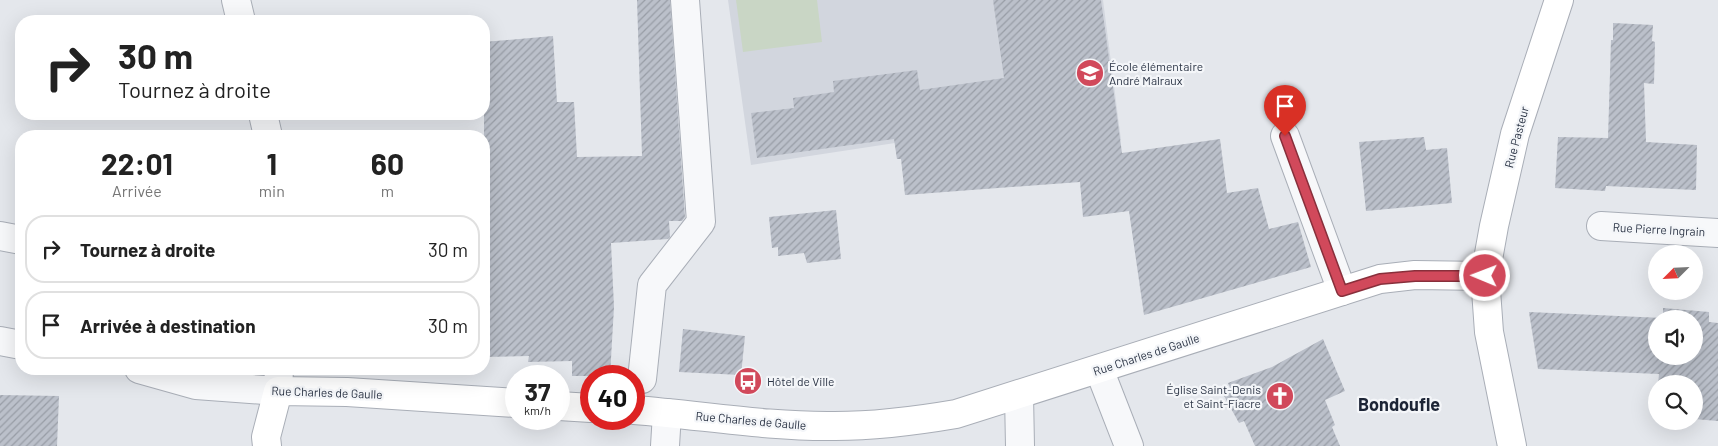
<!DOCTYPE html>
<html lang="fr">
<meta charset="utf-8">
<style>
body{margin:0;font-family:Barlow,sans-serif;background:#f2f2f2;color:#222;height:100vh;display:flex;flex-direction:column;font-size:19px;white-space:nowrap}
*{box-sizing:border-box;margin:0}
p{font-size:16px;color:#767676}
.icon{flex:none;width:28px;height:28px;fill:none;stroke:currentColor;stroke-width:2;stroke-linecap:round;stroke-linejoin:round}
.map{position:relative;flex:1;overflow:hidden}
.panel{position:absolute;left:15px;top:130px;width:475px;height:245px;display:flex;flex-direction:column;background:#fff;border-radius:20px;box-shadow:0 5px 20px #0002}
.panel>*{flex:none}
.banner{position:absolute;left:15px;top:15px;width:475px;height:105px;border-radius:20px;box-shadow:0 5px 20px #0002;background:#fff;color:#222;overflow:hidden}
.needle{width:32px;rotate:246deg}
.controls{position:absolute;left:1648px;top:245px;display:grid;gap:10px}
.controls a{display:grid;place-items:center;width:55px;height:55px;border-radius:50%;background:#fff;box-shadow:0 5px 20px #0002;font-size:25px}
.speed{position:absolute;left:505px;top:365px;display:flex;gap:10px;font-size:25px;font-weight:700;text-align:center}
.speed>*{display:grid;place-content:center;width:65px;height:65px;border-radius:50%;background:#fff;box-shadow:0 5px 20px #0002;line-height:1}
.speed small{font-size:12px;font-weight:400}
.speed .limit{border:8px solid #d22;background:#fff;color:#111}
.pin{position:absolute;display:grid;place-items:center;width:42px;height:42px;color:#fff;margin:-51px -21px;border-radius:50% 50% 50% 0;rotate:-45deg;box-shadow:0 0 5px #0007}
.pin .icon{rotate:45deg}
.me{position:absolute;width:55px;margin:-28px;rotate:271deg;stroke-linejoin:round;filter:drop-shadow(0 0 4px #0008)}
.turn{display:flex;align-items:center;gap:18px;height:105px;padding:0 20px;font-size:22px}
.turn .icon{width:65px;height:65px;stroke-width:2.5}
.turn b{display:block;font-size:35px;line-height:42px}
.eta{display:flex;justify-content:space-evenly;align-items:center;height:85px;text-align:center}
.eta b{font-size:30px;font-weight:700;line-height:35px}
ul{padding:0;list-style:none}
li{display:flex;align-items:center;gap:15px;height:68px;margin:0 10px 8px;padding:0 10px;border:2px solid #e0e0e0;border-radius:20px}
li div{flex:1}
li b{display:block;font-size:19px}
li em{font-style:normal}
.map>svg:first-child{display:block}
</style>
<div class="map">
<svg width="1718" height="446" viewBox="0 0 1718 446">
<defs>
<pattern id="building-hatch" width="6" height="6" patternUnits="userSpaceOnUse" patternTransform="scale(1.25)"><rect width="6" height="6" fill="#bbc0ca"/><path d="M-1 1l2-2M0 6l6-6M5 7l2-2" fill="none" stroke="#989da6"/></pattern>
</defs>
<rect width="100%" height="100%" fill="#e4e7ec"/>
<polygon fill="#d2d6de" points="728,0 1103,0 1121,140 897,159 895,143 751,165"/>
<polygon fill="#c9d6c5" points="736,0 817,0 822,42 743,52"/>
<g fill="url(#building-hatch)" fill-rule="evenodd">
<polygon points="637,0 670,0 685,217 682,221 669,221 670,237 668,239 611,243 614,307 610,376 572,376 572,361 528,362 529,356 484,357 484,42 553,36 557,102 574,102 577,157 642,156"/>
<polygon points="993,0 1101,0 1122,153 1220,139 1227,193 1258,188 1269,229 1298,222 1311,267 1144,315 1129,211 1083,217 1080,182 905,195 901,159 897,159 894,139 757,158 751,113 794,108 793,98 834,92 833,81 917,70 920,90 1004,78"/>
<polygon points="1613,23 1653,25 1652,41 1655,42 1654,84 1644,83 1646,142 1697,145 1696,190 1606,186 1605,191 1555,188 1558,137 1608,138 1611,40 1613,40"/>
<polygon points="1424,137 1426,150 1447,148 1452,203 1366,211 1359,142"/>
<polygon points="836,210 841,259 807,263 804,253 778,256 778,247 772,248 769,217"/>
<path d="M1663 308 1709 312V322L1718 323V421L1694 419V384H1658L1659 374 1538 369 1529 312 1663 318ZM1656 319H1694V356H1656Z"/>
<polygon points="683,329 745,336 741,375 679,372"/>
<polygon points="1323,339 1345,391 1325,400 1335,425 1332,427 1340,446 1255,446 1244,421 1239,423 1223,394 1231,390 1228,383 1272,367"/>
<polygon points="0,395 59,396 57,446 0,446"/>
</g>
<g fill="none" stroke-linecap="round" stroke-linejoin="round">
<defs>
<g id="street">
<polyline points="236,0 241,21"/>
<polyline points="263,114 268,136"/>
<polyline points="1285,136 1342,291"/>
<polyline points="1601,226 1718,233"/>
<polyline points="0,236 21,240"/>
<polyline points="0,341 21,345"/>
<polyline points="139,369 196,385 278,391 279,369"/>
<polyline points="1099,369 1129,446"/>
<polyline points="642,379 652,285 701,222 685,0"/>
<polyline points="1019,395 1020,446"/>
<polyline points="665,446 667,413"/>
</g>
<g id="secondary">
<polyline points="559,406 591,408"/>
<path d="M634 410C701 415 767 427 835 426 876 426 915 421 956 414L1380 279 1415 275 1485 276"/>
<polyline points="267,446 266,437 278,391 347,392 516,403"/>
<polyline points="1512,446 1489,332 1485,276 1494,226 1515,134 1559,0"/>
</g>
</defs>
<use href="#street" stroke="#a9aeb7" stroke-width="30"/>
<use href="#secondary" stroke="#a9aeb7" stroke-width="30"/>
<use href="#street" stroke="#f7f8fa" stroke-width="28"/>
<use href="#secondary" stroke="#fff" stroke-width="28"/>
</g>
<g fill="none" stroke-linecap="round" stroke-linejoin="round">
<defs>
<polyline id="route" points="1285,136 1342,291 1380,279 1415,276 1485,276"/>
</defs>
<use href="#route" stroke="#882f3b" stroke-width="12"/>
<use href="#route" stroke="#d1495b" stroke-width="9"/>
</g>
<defs>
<symbol id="school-disc" viewBox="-11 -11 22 22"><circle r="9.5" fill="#d1495b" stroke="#f4f6f9"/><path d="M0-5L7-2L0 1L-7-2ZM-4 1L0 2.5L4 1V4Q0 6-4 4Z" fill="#fff"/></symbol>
<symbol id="bus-disc" viewBox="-11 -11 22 22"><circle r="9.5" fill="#d1495b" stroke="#f4f6f9"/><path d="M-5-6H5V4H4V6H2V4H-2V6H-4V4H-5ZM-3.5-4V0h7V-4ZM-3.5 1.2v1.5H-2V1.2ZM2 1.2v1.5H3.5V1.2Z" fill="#fff"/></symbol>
<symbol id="church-disc" viewBox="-11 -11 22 22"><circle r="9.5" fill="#d1495b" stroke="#f4f6f9"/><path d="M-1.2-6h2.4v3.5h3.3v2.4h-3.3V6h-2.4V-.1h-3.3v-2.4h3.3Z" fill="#fff"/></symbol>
</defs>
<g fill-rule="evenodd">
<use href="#school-disc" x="1074" y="57" width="32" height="32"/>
<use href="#bus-disc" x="732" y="365" width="32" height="32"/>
<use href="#church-disc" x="1264" y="380" width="32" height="32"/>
</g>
<g text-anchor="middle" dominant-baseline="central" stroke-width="4.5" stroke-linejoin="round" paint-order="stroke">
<g font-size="12" fill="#2b3445" stroke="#f4f6f9" text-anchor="start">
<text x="1109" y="66">École élémentaire<tspan x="1109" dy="14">André Malraux</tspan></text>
<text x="767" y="381">Hôtel de Ville</text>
<text x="1261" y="389" text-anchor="end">Église Saint-Denis<tspan x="1261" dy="14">et Saint-Fiacre</tspan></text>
</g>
<g font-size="12" fill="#2b3445" stroke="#f4f6f9">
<text transform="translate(1516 137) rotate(-75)">Rue Pasteur</text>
<text transform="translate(1659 229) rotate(3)">Rue Pierre Ingrain</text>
<text transform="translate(1146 354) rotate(-18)">Rue Charles de Gaulle</text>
<text transform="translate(327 392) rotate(2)">Rue Charles de Gaulle</text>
<text transform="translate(751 420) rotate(5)">Rue Charles de Gaulle</text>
</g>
<g font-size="18" font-weight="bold" fill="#1d2536" stroke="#f4f6f9">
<text x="1399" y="404">Bondoufle</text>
</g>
</g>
</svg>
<div class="controls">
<a><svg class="needle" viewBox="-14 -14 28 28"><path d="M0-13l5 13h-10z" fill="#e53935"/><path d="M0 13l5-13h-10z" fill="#767676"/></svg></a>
<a><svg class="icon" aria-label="sound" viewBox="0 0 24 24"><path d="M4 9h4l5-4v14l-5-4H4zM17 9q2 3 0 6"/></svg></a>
<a><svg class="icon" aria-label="search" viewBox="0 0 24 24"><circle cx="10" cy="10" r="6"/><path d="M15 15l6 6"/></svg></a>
</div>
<div class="speed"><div>37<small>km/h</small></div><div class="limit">40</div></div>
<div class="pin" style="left:1285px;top:136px;background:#d93025"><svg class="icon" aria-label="arrive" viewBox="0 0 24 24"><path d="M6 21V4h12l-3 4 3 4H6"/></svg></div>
<svg class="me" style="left:1485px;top:276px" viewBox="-20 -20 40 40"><circle r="17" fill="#d1495b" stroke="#fff" stroke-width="3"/><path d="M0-11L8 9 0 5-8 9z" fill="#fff"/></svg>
<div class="banner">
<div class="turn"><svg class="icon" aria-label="right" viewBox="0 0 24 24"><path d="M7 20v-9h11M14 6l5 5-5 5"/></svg><div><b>30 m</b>Tournez à droite</div></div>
</div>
<section class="panel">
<div class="eta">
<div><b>22:01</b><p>Arrivée</p></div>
<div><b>1</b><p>min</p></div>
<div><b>60</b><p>m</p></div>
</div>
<ul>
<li><svg class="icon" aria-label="right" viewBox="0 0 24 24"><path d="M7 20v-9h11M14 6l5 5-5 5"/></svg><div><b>Tournez à droite</b></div><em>30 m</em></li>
<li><svg class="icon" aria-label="arrive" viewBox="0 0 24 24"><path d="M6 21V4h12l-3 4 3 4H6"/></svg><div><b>Arrivée à destination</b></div><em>30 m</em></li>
</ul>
</section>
</div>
